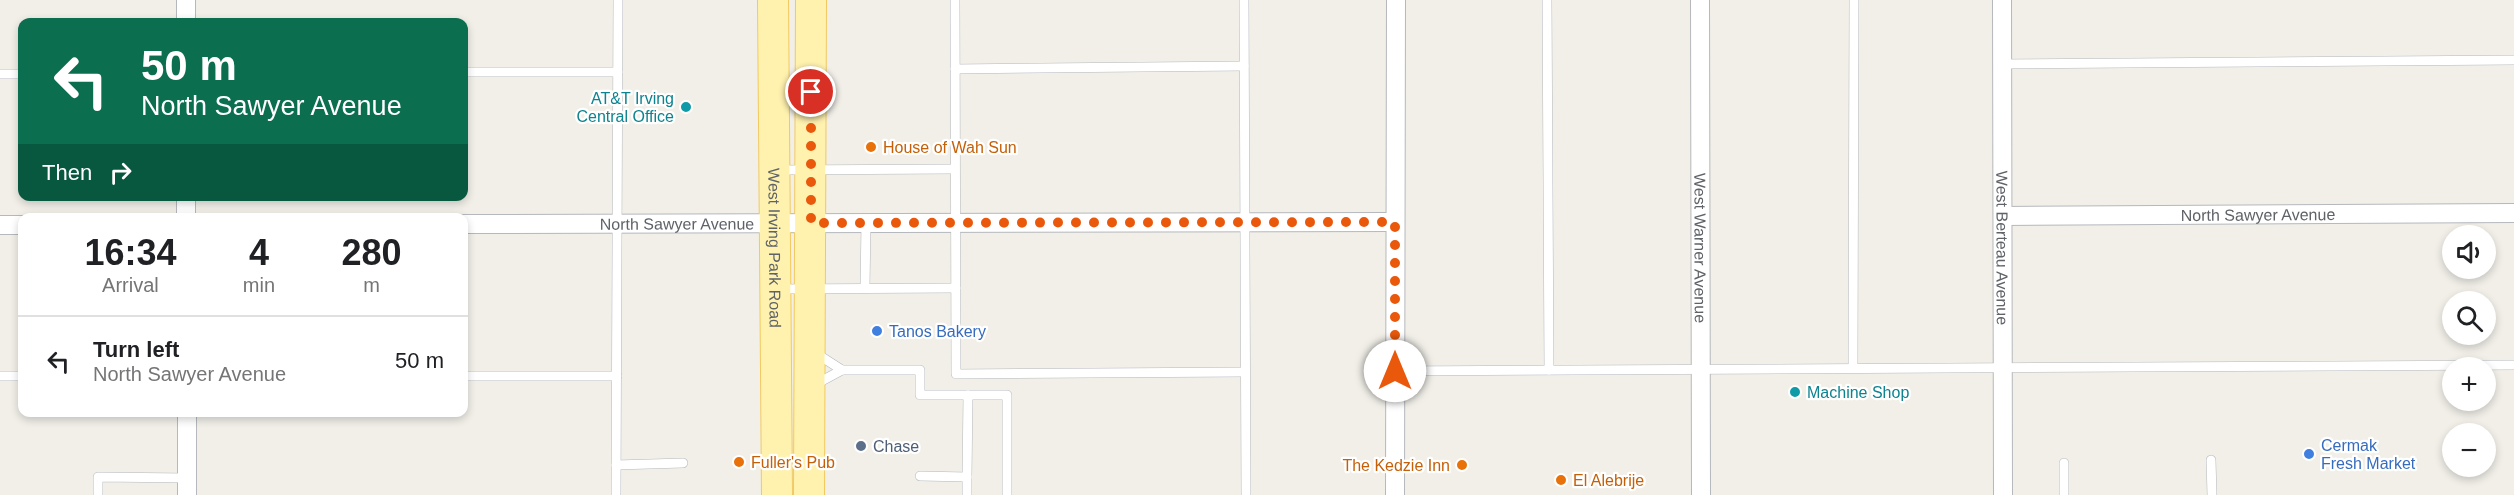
<!DOCTYPE html>
<meta charset="utf-8">
<style>
body{margin:0;font-family:Helvetica,sans-serif;background:#f6f6f6;color:#202124;height:100vh;display:flex;flex-direction:column;font-size:22px;white-space:nowrap}
*{box-sizing:border-box;margin:0}
p{font-size:20px;color:#757577}
.icon{flex:none;width:33px;height:33px;fill:none;stroke:currentColor;stroke-width:2;stroke-linecap:round;stroke-linejoin:round}
.map{position:relative;flex:1;overflow:hidden}
.panel{position:absolute;left:18px;top:213px;width:450px;height:204px;display:flex;flex-direction:column;background:#fff;border-radius:12px;box-shadow:0 3px 9px #0003}
.panel>*{flex:none}
.banner{position:absolute;left:18px;top:18px;width:450px;height:183px;border-radius:12px;box-shadow:0 3px 9px #0003;background:#0b6e4f;color:#fff;overflow:hidden}
.tools{position:absolute;left:2442px;top:225px;display:grid;gap:12px}
.tools a{display:grid;place-items:center;width:54px;height:54px;border-radius:50%;background:#fff;box-shadow:0 3px 9px #0003;font-size:30px}
.pin{position:absolute;display:grid;place-items:center;width:51px;height:51px;color:#fff;margin:-26px;border:3px solid #fff;border-radius:50%;box-shadow:0 2px 6px #0007}
.me{position:absolute;width:66px;margin:-33px;rotate:0deg;stroke-linejoin:round;filter:drop-shadow(0 0 4px #0008)}
.turn{display:flex;align-items:center;gap:21px;height:126px;padding:0 24px;font-size:27px}
.turn .icon{width:78px;height:78px;stroke-width:2.5}
.turn b{display:block;font-size:42px;line-height:51px}
.then{display:flex;align-items:center;height:57px;padding:0 24px;background:#0003;gap:12px;font-size:22px}
.eta{display:flex;justify-content:space-evenly;align-items:center;height:102px;text-align:center}
.eta b{font-size:36px;font-weight:700;line-height:42px}
ul{padding:0;list-style:none}
li{display:flex;align-items:center;gap:18px;height:90px;padding:0 24px;border-top:2px solid #e0e0e0}
li div{flex:1}
li b{display:block;font-size:22px}
li em{font-style:normal}
.map>svg:first-child{display:block}
</style>
<div class="map">
<svg width="2514" height="495" viewBox="0 0 2514 495">
<rect width="100%" height="100%" fill="#f1efe8"/>
<g fill="none" stroke-linecap="round" stroke-linejoin="round">
<defs>
<g id="lane">
<polyline points="955,0 956,374 1245,372"/>
<polyline points="1244,0 1246,495"/>
<polyline points="1547,0 1549,370"/>
<polyline points="2002,64 2514,60"/>
<polyline points="955,69 1244,66"/>
<polyline points="464,72 618,72"/>
<polyline points="0,74 22,74"/>
<polyline points="778,170 955,169"/>
<polyline points="865,288 866,223"/>
<polyline points="778,289 956,288"/>
<polyline points="814,352 842,370 816,384"/>
<polyline points="1853,368 1854,0"/>
<polyline points="842,370 920,370 920,395 1007,395 1007,495"/>
<polyline points="1395,371 2514,365"/>
<polyline points="0,376 22,376"/>
<polyline points="464,376 617,376"/>
<polyline points="2211,460 2212,495"/>
<polyline points="2064,463 2064,495"/>
<polyline points="616,465 683,463"/>
<polyline points="920,476 967,477 967,495"/>
<polyline points="967,477 968,395"/>
<polyline points="98,495 98,477 187,478"/>
<polyline points="616,495 618,0"/>
</g>
<g id="street">
<polyline points="186,0 186,22"/>
<path id="s1" d="M1700 0 1701 495"/>
<path id="s2" d="M2002 0 2003 495"/>
<polyline points="186,196 186,218"/>
<path id="s3" d="M2003 216 2514 213"/>
<path id="s4" d="M464 224 1395 222"/>
<polyline points="0,225 22,225"/>
<polyline points="187,412 187,495"/>
<polyline points="1395,495 1396,0"/>
</g>
<g id="primary">
<path id="s5" d="M773 0 777 495"/>
<polyline points="809,495 811,0"/>
</g>
</defs>
<use href="#lane" stroke="#b5b8bc" stroke-width="10"/>
<use href="#street" stroke="#b5b8bc" stroke-width="20"/>
<use href="#primary" stroke="#f2c960" stroke-width="32"/>
<use href="#lane" stroke="#fff" stroke-width="9"/>
<use href="#street" stroke="#fff" stroke-width="18"/>
<use href="#primary" stroke="#fff2af" stroke-width="30"/>
</g>
<g fill="none" stroke-linecap="round" stroke-linejoin="round">
<polyline stroke="#ea580c" stroke-width="10" stroke-dasharray="0 18" points="811,92 811,223 1395,222 1395,371"/>
</g>
<g fill="#0f9aa8" stroke="#fff" stroke-width="2">
<circle cx="686" cy="107" r="6"/>
<circle cx="1795" cy="392" r="6"/>
</g>
<g fill="#e8710a" stroke="#fff" stroke-width="2">
<circle cx="871" cy="147" r="6"/>
<circle cx="739" cy="462" r="6"/>
<circle cx="1462" cy="465" r="6"/>
<circle cx="1561" cy="480" r="6"/>
</g>
<g fill="#3f7fe0" stroke="#fff" stroke-width="2">
<circle cx="877" cy="331" r="6"/>
<circle cx="2309" cy="454" r="6"/>
</g>
<circle fill="#5c6f8a" stroke="#fff" stroke-width="2" cx="861" cy="446" r="6"/>
<g text-anchor="middle" dominant-baseline="central" stroke-width="4.5" stroke-linejoin="round" paint-order="stroke">
<g font-size="16" fill="#0d838f" stroke="#fff" text-anchor="end">
<text x="674" y="98">AT&amp;T Irving<tspan x="674" dy="18">Central Office</tspan></text>
<text x="1807" y="392" text-anchor="start">Machine Shop</text>
</g>
<g font-size="16" fill="#c56008" stroke="#fff" text-anchor="start">
<text x="883" y="147">House of Wah Sun</text>
<text x="751" y="462">Fuller's Pub</text>
<text x="1450" y="465" text-anchor="end">The Kedzie Inn</text>
<text x="1573" y="480">El Alebrije</text>
</g>
<g font-size="16" fill="#5f6368" stroke="#fff">
<text stroke="none"><textPath href="#s3" startOffset="255">North Sawyer Avenue</textPath></text>
<text stroke="none"><textPath href="#s4" startOffset="213">North Sawyer Avenue</textPath></text>
<text stroke="none"><textPath href="#s5" startOffset="248">West Irving Park Road</textPath></text>
<text stroke="none"><textPath href="#s2" startOffset="248">West Berteau Avenue</textPath></text>
<text stroke="none"><textPath href="#s1" startOffset="248">West Warner Avenue</textPath></text>
</g>
<g font-size="16" fill="#366cbe" stroke="#fff" text-anchor="start">
<text x="889" y="331">Tanos Bakery</text>
<text x="2321" y="445">Cermak<tspan x="2321" dy="18">Fresh Market</tspan></text>
</g>
<g font-size="16" fill="#4e5e75" stroke="#fff" text-anchor="start">
<text x="873" y="446">Chase</text>
</g>
</g>
</svg>
<div class="tools">
<a><svg class="icon" aria-label="sound" viewBox="0 0 24 24"><path d="M4 9h4l5-4v14l-5-4H4zM17 9q2 3 0 6"/></svg></a>
<a><svg class="icon" aria-label="search" viewBox="0 0 24 24"><circle cx="10" cy="10" r="6"/><path d="M15 15l6 6"/></svg></a>
<a>+</a>
<a>−</a>
</div>
<div class="pin" style="left:811px;top:92px;background:#d93025"><svg class="icon" aria-label="arrive" viewBox="0 0 24 24"><path d="M6 21V4h12l-3 4 3 4H6"/></svg></div>
<svg class="me" style="left:1395px;top:371px" viewBox="-20 -20 40 40"><circle r="19" fill="#fff"/><path d="M0-13L10 11 0 6-10 11z" fill="#ea580c"/></svg>
<div class="banner">
<div class="turn"><svg class="icon" aria-label="left" viewBox="0 0 24 24"><path d="M17 20v-9H6M10 6l-5 5 5 5"/></svg><div><b>50 m</b>North Sawyer Avenue</div></div>
<div class="then">Then<svg class="icon" aria-label="right" viewBox="0 0 24 24"><path d="M7 20v-9h11M14 6l5 5-5 5"/></svg></div>
</div>
<section class="panel">
<div class="eta">
<div><b>16:34</b><p>Arrival</p></div>
<div><b>4</b><p>min</p></div>
<div><b>280</b><p>m</p></div>
</div>
<ul>
<li><svg class="icon" aria-label="left" viewBox="0 0 24 24"><path d="M17 20v-9H6M10 6l-5 5 5 5"/></svg><div><b>Turn left</b><p>North Sawyer Avenue</p></div><em>50 m</em></li>
</ul>
</section>
</div>
